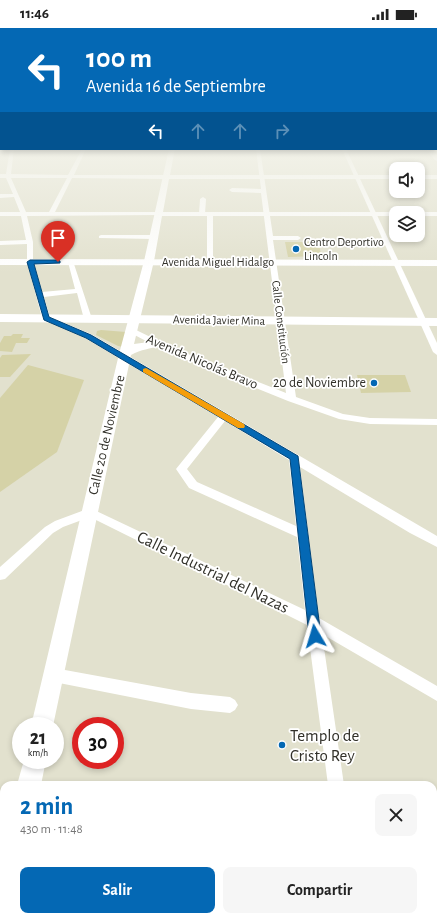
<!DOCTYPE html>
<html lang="es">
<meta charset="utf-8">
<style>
body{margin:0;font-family:"Alegreya Sans",sans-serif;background:#f6f6f6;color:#222;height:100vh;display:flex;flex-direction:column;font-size:15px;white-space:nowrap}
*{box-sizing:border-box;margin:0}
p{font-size:13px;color:#767676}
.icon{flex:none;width:22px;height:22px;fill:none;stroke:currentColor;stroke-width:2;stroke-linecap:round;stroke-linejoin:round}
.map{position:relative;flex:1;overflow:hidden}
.details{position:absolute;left:0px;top:753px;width:437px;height:140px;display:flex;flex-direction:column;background:#fff;border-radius:12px 12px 0 0;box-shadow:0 2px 6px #0003}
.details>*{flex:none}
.banner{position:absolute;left:0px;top:0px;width:437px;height:122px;box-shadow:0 2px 6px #0003;background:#0468b4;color:#fff;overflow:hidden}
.fabs{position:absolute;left:389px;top:134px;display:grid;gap:8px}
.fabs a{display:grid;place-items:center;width:36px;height:36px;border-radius:8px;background:#fff;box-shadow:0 2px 6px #0003;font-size:20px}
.speed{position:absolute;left:12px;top:689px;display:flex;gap:8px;font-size:20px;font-weight:700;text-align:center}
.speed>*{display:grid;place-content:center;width:52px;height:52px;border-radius:50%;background:#fff;box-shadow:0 2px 6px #0003;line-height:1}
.speed small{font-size:10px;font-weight:400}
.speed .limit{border:6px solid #d22;background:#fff;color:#111}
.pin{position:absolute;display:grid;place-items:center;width:34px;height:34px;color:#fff;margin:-41px -17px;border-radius:50% 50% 50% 0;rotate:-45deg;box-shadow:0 0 4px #0007}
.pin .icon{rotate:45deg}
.me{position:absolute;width:44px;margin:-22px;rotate:353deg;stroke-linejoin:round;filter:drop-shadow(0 0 3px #0008)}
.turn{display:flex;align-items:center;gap:14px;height:84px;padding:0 20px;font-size:18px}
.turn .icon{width:52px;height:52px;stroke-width:2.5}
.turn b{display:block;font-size:28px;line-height:34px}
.lanes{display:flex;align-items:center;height:38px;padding:0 20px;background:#0003;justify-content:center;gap:20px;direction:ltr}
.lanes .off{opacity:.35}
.round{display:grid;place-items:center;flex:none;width:42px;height:42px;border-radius:8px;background:#f6f6f6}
.head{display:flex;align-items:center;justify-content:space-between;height:68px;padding:0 20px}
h1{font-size:24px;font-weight:600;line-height:30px;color:#0468b4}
.primary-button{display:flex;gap:8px;margin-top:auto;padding:8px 20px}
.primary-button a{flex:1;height:46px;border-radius:8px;background:#0468b4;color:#fff;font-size:16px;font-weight:600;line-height:46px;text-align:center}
.primary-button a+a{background:#f6f6f6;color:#222}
.status{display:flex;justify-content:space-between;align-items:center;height:28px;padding:0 20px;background:#fff;direction:ltr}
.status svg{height:11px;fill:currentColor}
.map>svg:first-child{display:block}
</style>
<div class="status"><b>11:46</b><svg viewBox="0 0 49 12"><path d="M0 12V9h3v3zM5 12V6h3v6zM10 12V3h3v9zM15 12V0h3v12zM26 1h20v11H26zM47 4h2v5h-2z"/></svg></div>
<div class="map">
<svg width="437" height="893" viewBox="0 0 437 893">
<rect width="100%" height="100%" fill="#e2e1ce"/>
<g fill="#d5d2a7">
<polygon points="285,214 319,214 321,228 288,229"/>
<polygon points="101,302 126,304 124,319 118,318 96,307 97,303"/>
<polygon points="13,306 23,306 21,310 30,310 27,315 16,315 12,324 0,323 0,315 4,308 11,308"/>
<polygon points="31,326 10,349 0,349 0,330 2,327"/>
<polygon points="28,337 84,352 57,424 0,464 0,370"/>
<polygon points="357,347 405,347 411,364 361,365"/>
<polygon points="433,835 437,835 437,893 390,893 389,889 433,889"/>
</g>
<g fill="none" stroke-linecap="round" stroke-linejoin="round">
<g fill="#fff" fill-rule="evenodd">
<path d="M10 121H14L11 146 68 147 82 121H86L74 147H166L169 149 166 151 72 150 55 184H158L160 185V187L27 188 33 214V234L42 264 75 261 68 234 73 233 92 291 88 293 84 291 77 265 44 269 50 289 91 306 437 508V519L410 505 300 439 319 590 437 658V673L322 606 344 757H328L307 597 90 489 63 499 53 505 5 551 0 552V539L45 499 55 493 90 480 305 582 297 509 189 460 176 441 218 389 85 310 42 290 27 234V216L0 217V213L26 212 21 188H0V184H20L14 169 0 170V166H13L6 150H0V146H6ZM11 150H67L49 184H26ZM225 393 289 432 296 498 197 454 187 441Z"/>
<polygon points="256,121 260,121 273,208 298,208 301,210 298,212 273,212 296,369 343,386 370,390 437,391 437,397 370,396 339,391 288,373 167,324 127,303 131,301 134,301 173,320 286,365 261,165 232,164 229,162 232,160 261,161"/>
<polygon points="342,121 346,121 437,315 437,327 433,324"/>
<polygon points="203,169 206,171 205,186 202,188 199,186 200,171"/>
<polygon points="210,184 213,186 213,234 210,236 207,234 207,186"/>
<polygon points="101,207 154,207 157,209 154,211 99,210 99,208"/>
<polygon points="54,640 191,665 230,669 235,672 238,677 235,682 230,685 191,681 54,654 49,652 47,647 49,642"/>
<rect x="0" y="797" width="4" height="18"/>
<rect x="433" y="806" width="4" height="18"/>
<polygon points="343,889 363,889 364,893 344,893"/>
</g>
<g fill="#fff" fill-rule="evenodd">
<path d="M169 121H175L170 147H396V151H169L163 184H396L399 185H396V188H162L154 233 134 316 157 313 161 314 163 316 161 318C149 321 142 321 131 327L53 698H31L119 326 144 233Z"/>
<polygon points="426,121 432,121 437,127 437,133 435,132"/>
<rect x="418" y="147" width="19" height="4"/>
<polygon points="418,184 437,184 437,188 418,188 418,185 415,185"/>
<polygon points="24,732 46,732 41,757 17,757"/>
<polygon points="4,857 4,889 13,889 11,893 0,893 0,859"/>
</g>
<g fill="#fff" fill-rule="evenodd">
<polygon points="0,231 437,232 437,238 0,237"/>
<polygon points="0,286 437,290 437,298 0,294"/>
</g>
</g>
<linearGradient id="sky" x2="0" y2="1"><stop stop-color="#8cbae8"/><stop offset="0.49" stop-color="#f2f2e9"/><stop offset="1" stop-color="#f2f2e9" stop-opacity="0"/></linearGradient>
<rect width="437" height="245" fill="url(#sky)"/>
<polygon fill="#0468b4" stroke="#034475" points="58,232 60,233 60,235 34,236 49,289 91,307 298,428 321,608 319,611 315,613 311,611 309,608 290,431 86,310 44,292 27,234 30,232"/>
<polygon fill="#f59e0b" points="146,340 244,396 245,398 244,400 238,400 143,344 143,341"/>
<g fill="#0468b4" stroke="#fff" stroke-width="1.5">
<circle cx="296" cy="221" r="4"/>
<circle cx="374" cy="355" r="4"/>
<circle cx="282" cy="717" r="4"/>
</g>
<g text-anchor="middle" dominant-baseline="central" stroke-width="3.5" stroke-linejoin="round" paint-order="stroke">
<g font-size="12" fill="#32312a" stroke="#fff" text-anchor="start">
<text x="304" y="214">Centro Deportivo<tspan x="304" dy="14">Lincoln</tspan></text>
</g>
<g font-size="12" fill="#32312a" stroke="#fff">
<text x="218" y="234">Avenida Miguel Hidalgo</text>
<text transform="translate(219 292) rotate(1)">Avenida Javier Mina</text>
<text transform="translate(281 294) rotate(83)">Calle Constitución</text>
</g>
<g font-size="14" fill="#32312a" stroke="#fff">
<text transform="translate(202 334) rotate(23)">Avenida Nicolás Bravo</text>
<text transform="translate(107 407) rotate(-77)">Calle 20 de Noviembre</text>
</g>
<g font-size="14" fill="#32312a" stroke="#fff" text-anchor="end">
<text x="366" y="355">20 de Noviembre</text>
</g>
<g font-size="17" fill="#32312a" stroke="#fff">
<text transform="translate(213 544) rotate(26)">Calle Industrial del Nazas</text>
</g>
<g font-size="17" fill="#32312a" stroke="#fff" text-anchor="start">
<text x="290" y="707">Templo de<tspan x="290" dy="20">Cristo Rey</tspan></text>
</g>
</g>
</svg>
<div class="fabs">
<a><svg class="icon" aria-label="sound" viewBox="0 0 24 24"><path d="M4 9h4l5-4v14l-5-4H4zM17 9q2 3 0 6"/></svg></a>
<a><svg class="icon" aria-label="layers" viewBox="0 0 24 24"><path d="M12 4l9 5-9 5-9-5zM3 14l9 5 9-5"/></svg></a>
</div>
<div class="speed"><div>21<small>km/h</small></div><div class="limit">30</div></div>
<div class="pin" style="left:58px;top:234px;background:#d93025"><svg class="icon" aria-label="arrive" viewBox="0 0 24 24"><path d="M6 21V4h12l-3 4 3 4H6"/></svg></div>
<svg class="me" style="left:315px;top:608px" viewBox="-20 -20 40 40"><path d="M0-17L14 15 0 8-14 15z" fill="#0468b4" stroke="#fff" stroke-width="4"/></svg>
<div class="banner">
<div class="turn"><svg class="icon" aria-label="left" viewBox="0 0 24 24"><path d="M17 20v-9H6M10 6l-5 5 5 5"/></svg><div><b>100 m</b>Avenida 16 de Septiembre</div></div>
<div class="lanes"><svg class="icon" aria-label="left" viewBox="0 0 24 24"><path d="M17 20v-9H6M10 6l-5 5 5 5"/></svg><svg class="icon off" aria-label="ahead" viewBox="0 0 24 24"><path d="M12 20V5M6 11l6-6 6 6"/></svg><svg class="icon off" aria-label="ahead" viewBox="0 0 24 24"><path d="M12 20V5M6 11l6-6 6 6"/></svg><svg class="icon off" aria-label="right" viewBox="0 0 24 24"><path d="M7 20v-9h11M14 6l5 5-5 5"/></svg></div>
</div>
<section class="details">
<div class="head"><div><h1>2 min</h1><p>430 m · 11:48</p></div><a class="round"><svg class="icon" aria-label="close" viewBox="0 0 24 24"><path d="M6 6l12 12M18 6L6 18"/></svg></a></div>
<div class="primary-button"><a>Salir</a><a>Compartir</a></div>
</section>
</div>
